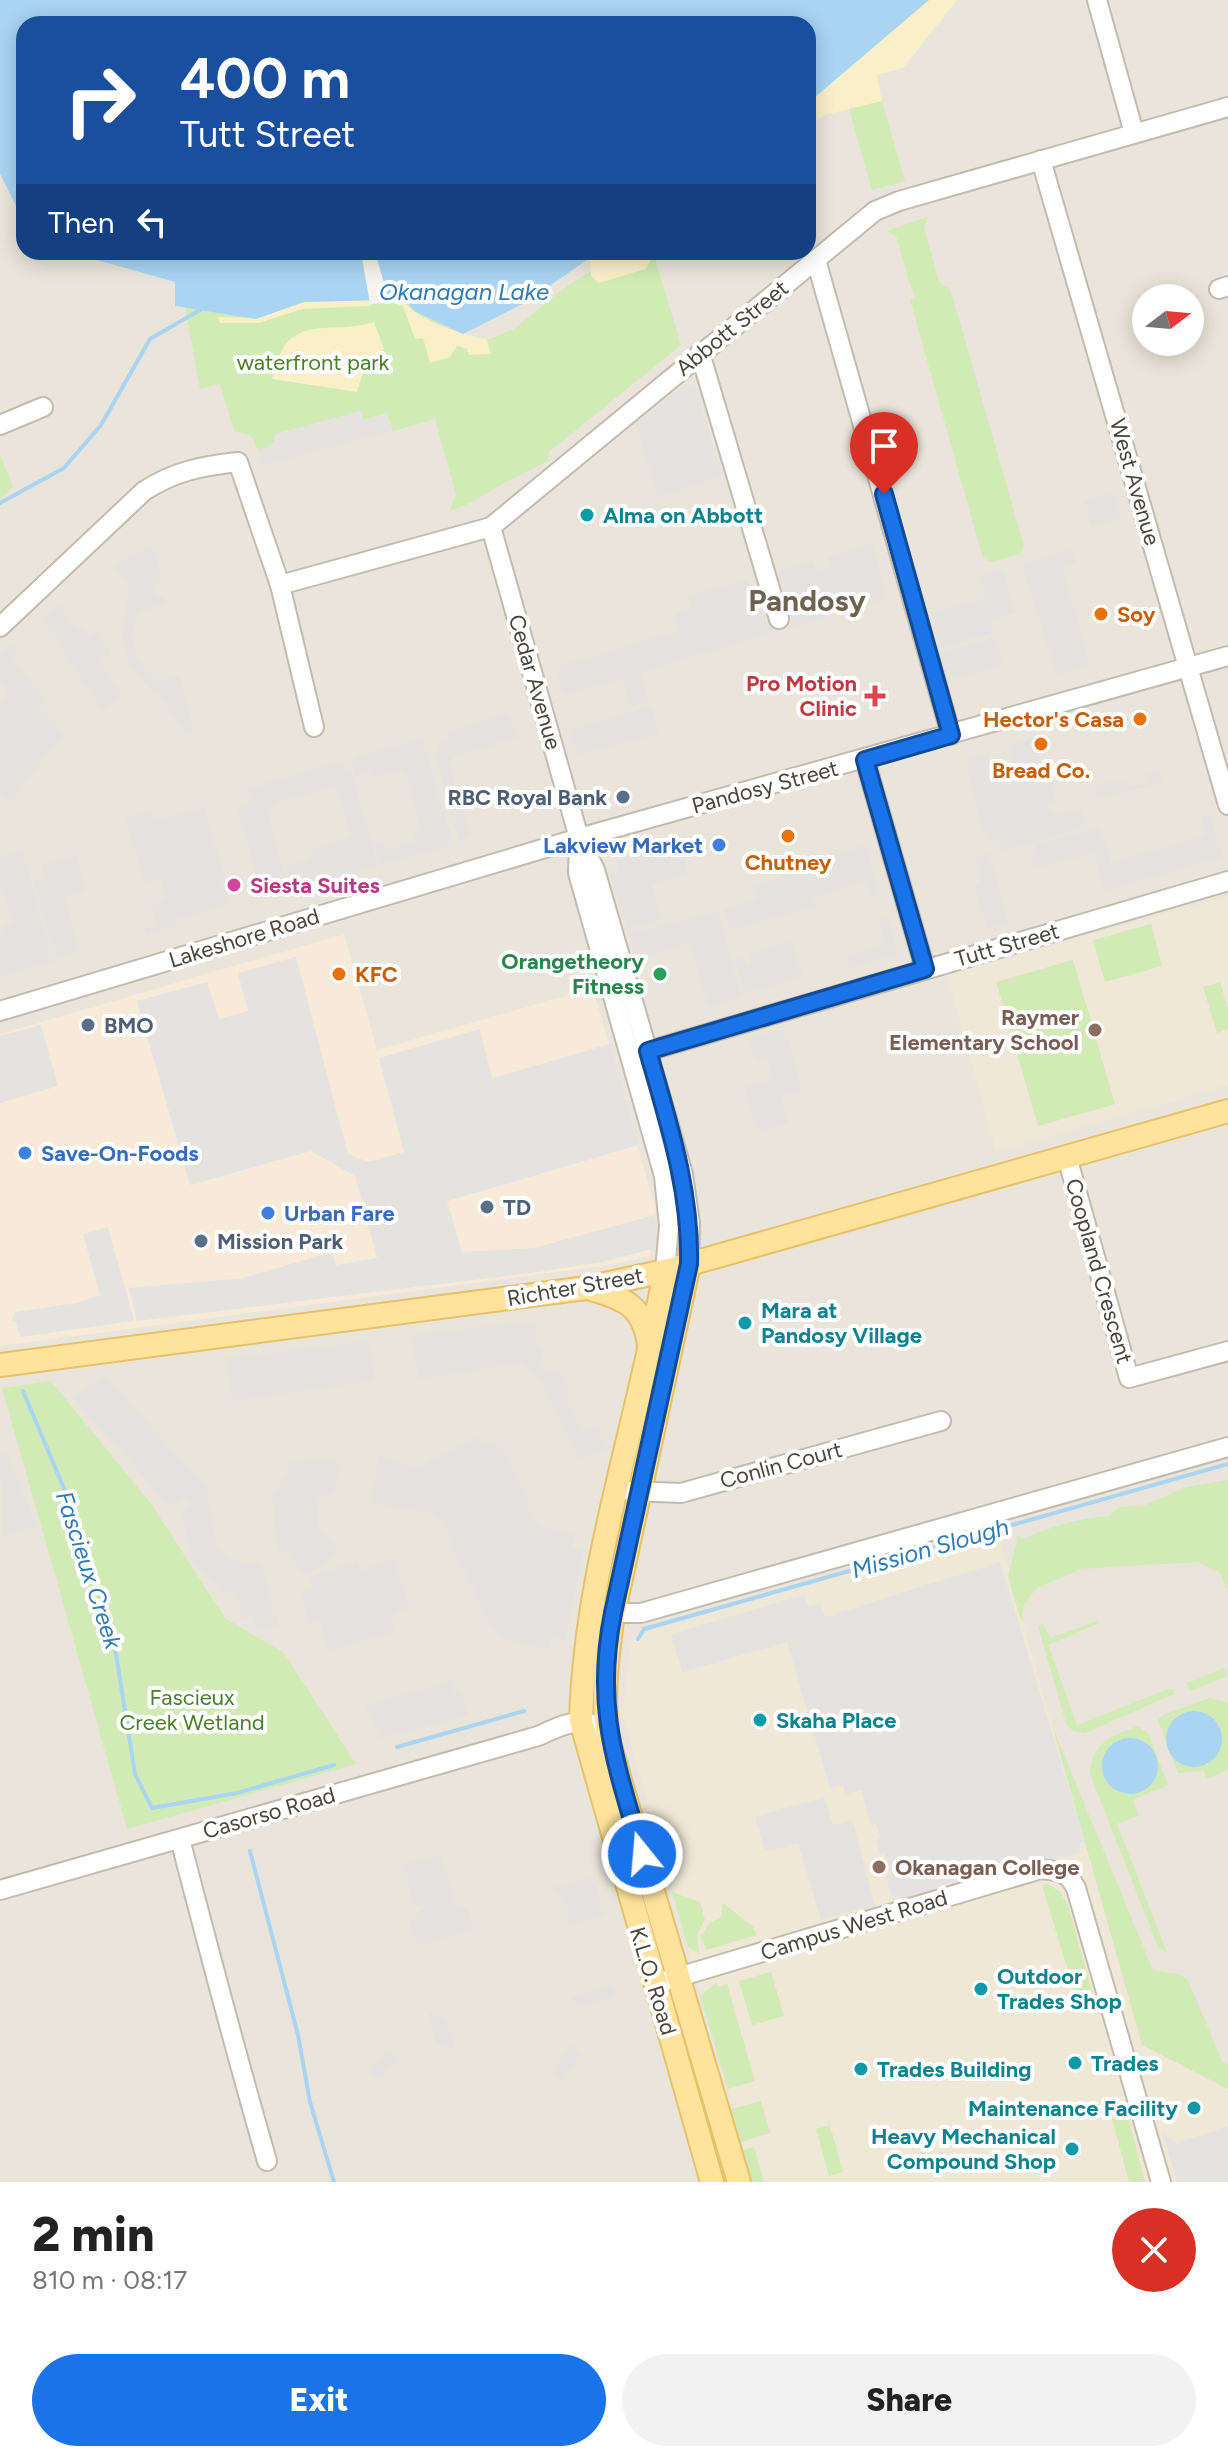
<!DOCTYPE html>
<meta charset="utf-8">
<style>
body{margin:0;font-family:Figtree,sans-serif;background:#f2f2f2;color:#222;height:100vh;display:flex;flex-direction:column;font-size:30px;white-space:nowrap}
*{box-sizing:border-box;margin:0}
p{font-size:26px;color:#767676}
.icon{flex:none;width:44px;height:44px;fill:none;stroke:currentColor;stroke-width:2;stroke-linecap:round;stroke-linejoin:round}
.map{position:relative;height:2182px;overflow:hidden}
.sheet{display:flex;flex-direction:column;background:#fff;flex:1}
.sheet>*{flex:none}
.top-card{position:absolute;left:16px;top:16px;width:800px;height:244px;border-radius:24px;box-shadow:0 4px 20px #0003;background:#1a4fa0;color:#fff;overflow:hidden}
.needle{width:52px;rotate:74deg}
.tools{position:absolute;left:1132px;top:284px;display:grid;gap:16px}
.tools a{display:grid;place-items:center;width:72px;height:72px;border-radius:50%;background:#fff;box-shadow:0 4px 20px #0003;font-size:40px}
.pin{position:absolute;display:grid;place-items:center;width:68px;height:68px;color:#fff;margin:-82px -34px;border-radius:50% 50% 50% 0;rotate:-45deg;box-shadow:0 0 8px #0007}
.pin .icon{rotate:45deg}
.me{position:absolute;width:88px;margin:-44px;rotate:343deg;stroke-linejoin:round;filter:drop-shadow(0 0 6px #0008)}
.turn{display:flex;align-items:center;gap:28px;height:168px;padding:0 32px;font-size:36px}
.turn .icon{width:104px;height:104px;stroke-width:2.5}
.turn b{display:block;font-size:56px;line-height:68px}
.then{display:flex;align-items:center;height:76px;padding:0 32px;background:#0003;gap:16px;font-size:30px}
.round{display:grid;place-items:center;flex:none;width:84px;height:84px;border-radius:42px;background:#f2f2f2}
.overview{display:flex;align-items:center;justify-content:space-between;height:136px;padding:0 32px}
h1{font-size:48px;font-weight:800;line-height:60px}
.cta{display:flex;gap:16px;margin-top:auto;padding:16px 32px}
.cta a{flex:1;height:92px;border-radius:48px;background:#1a73e8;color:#fff;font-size:32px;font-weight:800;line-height:92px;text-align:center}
.cta a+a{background:#f2f2f2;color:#222}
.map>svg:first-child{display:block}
</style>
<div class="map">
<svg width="1228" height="2182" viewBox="0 0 1228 2182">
<rect width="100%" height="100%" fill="#f6f3ec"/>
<path fill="#eae5da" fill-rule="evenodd" d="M929 0H1228V2182H0V174L24 222V252H68L175 282 176 306 256 318 382 293 530 300 598 252H808V103ZM1146 298H1190V342H1146Z"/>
<polygon fill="#f7ead8" points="344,934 377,1050 593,988 656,1211 650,1256 603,1266 0,1346 0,1034"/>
<g fill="#efe8d6">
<polygon points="1228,896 1228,1085 996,1152 947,975"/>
<polygon points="997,1529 1142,2045 1228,2089 1228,2182 754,2182 623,1716 631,1636"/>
</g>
<g fill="#d2eab5" fill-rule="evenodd">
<polygon points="878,87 905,181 872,190 845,94"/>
<polygon points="929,216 924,227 939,282 950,288 1024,546 1020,554 991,562 983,558 910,300 914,298 896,236 887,231"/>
<path d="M653 252 681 345 549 452 548 460C538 468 529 470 519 475 497 486 481 499 456 509L449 511 456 495 435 419 393 431 387 413 363 420 361 411 275 440 268 449 258 450 251 436 234 431 220 384 200 389 185 308 256 318 304 302 382 293 404 298 414 311 462 334 487 340 514 329 564 288 591 271Z"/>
<polygon points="0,455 13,487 0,499"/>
<polygon points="1151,924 1162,966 1105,982 1093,940"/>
<polygon points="1073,960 1115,1104 1038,1126 996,982"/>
<polygon points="1220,982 1228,1009 1228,1029 1217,1033 1203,987"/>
<polygon points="51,1381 152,1505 225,1618 284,1653 356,1764 127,1829 2,1388"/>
<path d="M1228 1480V1589L1219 1572 1198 1562 1081 1569 1037 1588 1024 1604 1021 1621 1008 1577 1018 1535 1024 1539C1039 1530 1091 1515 1107 1517L1120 1507 1145 1505 1186 1487Z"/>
<polygon points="1097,1621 1097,1624 1048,1645 1077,1725 1168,1689 1174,1690 1174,1694 1085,1733 1073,1731 1066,1723 1038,1626 1043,1624 1050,1638"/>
<polygon points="1224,1668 1227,1677 1191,1690 1186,1683"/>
<path d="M1209 1698 1228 1702V1770L1206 1779 1204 1771 1178 1773 1158 1720 1163 1715ZM1197 1711 1206 1714 1219 1726V1752L1206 1765 1179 1716Z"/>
<path d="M1138 1726 1148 1733 1168 1785 1133 1800 1139 1815 1117 1824 1167 1953 1158 1947 1090 1774C1091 1742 1112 1736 1138 1726ZM1114 1743 1155 1753 1157 1771 1141 1792 1124 1793 1103 1757Z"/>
<polygon points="1053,1728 1153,1970 1179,1974 1188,1980 1222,2061 1228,2064 1228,2089 1142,2045"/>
<polygon points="1048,1884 1060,1892 1068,1905 1096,2006 1080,2011 1042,1885"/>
<polygon points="672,1892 700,1902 705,1920 697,1934 699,1953 688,1947"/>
<polygon points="723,1903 753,1927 757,1935 706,1950 701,1936 709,1923 721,1917"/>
<polygon points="771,1972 784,2016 752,2025 739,1981"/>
<polygon points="716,1983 718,1987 727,1984 755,2081 728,2089 700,1996"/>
<polygon points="761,2101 770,2133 741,2142 731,2109"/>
<polygon points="1122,2109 1127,2112 1145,2182 1129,2182 1111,2115"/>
<polygon points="830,2125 843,2172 829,2176 816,2129"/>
<polygon points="754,2147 764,2182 752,2182 743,2150"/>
</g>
<g fill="#f9efc9">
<polygon points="929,0 957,0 903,68 877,75 882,101 824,115 808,128 808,103"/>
<polygon points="606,252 656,252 645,269 599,283 591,276 590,259"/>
<path d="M382 293C402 298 400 300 414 311 434 326 464 334 487 340L491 354 469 355 467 349 457 346 450 357 430 363 423 338 415 339 403 306 384 300Z"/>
<polygon points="369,300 371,306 302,309 259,323 220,323 218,317 256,318 304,302"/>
<path d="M374 322 384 349 364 368 357 392 272 379C287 308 327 337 374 322Z"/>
</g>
<g fill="#e5e3e0">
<polygon points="685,385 695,387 722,476 658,498 636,423"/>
<polygon points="361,411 364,420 387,413 393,431 262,465 258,450 273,445 275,434"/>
<polygon points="1114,491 1122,519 1091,528 1083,501"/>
<polygon points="872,543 888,598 641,672 649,702 630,707 622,679 564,695 556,667 678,631 675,613 691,608 688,596 747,579 751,591 771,585 769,574 812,561 816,572 830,568 828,557"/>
<polygon points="155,545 161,581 153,584 157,598 164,596 166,604 138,612 132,638 137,658 156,682 179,676 194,728 186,735 160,696 152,692 130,665 122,640 129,584 114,566"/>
<polygon points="1072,549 1076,564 1063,568 1090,665 1056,675 1022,564"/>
<polygon points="1003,570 1015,613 990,620 993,633 939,648 930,613 984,599 978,577"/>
<polygon points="60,604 78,631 82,628 89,636 97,629 111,653 100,662 122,696 101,710 42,619"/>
<polygon points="995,637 1003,665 945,681 938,654"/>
<polygon points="12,644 19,651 11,658 46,700 40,707 65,735 23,783 13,802 0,792 0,703 6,698 7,689 0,680 0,653"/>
<polygon points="651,706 659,734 577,755 570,730"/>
<polygon points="508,714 520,737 454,756 450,764 471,837 459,841 434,753 439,751 437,745 450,741 447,731"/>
<polygon points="1040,736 1056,801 1047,804 1050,812 1060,814 1081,809 1087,828 1002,851 999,839 988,841 984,833 964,761 989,754 994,769 1013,763 1008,745"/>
<polygon points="422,738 453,845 379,865 374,845 384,842 386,850 415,841 412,832 420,829 404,769 373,779 371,773 355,777 351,763 355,761 354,757"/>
<polygon points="343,760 346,772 351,771 378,866 293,890 286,865 310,858 308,851 351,837 336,786 277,802 269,809 268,816 290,891 264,900 237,808 246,806 250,799 247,789"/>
<polygon points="1160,770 1163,782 1098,800 1094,788 1106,782 1126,780 1129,788 1146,783 1144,774"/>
<polygon points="204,807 225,879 220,881 222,889 227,888 232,903 178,919 179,925 146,934 145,929 156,925 151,905 166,899 160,879 144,883 125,818 151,811 152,817 156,816 158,820"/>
<polygon points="1210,813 1223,857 1105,891 1093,853 1033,868 1030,856 1038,853 1036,844 1100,827 1111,863 1206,835 1202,816"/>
<polygon points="679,838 688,874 652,885 661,920 627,929 610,873 619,870 616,857"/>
<polygon points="866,845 880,894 871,896 866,881 814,897 817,907 730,930 724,908 758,898 755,887 781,878 781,874 804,867 804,864"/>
<polygon points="22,850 54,961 0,977 0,938 6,936 3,926 14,923 0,882 0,857"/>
<polygon points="989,853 1008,923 987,929 974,885 981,882 974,857"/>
<polygon points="76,855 86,890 64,896 80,951 55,959 33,881 45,877 41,865"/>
<polygon points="718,911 742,997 708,1006 690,943 636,959 629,933"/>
<polygon points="888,917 898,954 849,968 846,957 885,945 878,920"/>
<polygon points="792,941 803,977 744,993 734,959 743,956 746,965 751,964 749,954"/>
<polygon points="296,957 348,1154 368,1162 404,1152 379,1058 480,1029 492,1078 610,1044 639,1145 447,1201 462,1252 534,1248 655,1215 656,1248 602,1262 531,1273 137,1321 129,1288 243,1278 332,1252 336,1265 377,1258 355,1176 311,1151 190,1185 137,1001 207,982 219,1019 248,1011 238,973"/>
<polygon points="41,1025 58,1086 0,1103 0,1036"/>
<polygon points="785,1028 802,1090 781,1096 788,1123 757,1131 744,1088 773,1079 767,1058 755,1060 749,1038"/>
<polygon points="108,1227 134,1321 20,1337 16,1322 12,1322 14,1312 76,1303 100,1295 83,1234"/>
<polygon points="536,1321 537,1347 543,1349 539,1368 562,1374 569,1383 567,1401 584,1430 597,1427 608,1448 580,1459 540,1381 522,1363 418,1379 412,1335"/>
<polygon points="369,1341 375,1381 232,1401 227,1358"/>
<polygon points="104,1375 207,1487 217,1548 233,1561 262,1563 279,1626 256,1631 252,1616 241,1618 233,1589 224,1596 192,1561 181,1513 192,1504 185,1496 175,1507 163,1499 73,1398"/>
<polygon points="474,1438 503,1449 540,1527 575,1533 572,1547 584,1550 565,1640 552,1637 549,1650 504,1639 492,1627 436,1514 371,1503 378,1456 417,1467"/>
<polygon points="7,1453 37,1526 3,1535 0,1455"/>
<polygon points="338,1457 340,1467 333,1494 316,1497 319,1530 341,1549 317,1569 302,1574 289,1552 278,1553 272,1494 289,1474 287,1463"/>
<polygon points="394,1557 410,1608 398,1611 391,1621 395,1632 329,1651 319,1621 308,1623 301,1592 312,1589 310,1577 357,1561 361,1571"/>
<polygon points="1000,1562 1085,1842 1079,1844 1081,1852 958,1889 953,1881 942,1885 942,1891 894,1905 886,1877 891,1874 885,1853 880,1854 876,1840 881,1838 876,1824 871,1825 861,1790 846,1794 843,1785 830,1788 787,1642 682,1672 671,1634 804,1595 807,1606 820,1603 825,1617"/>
<polygon points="451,1681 454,1692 460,1690 468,1715 381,1739 365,1705"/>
<polygon points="824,1797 833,1825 852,1820 876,1908 865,1911 863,1908 821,1920 798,1843 770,1851 764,1848 755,1817"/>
<polygon points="440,1854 458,1910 467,1908 473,1929 424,1946 413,1938 410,1924 426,1904 414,1907 402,1865"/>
<polygon points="594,1876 605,1916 570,1926 562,1896 555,1893 553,1885 558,1887"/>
<polygon points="612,1986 615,1995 612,1998 574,2008 571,1997"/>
<polygon points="428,2011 447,2021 455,2050 436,2044"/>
<polygon points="570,2045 581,2054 562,2081 551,2072"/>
<polygon points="388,2049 402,2062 391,2066 379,2080 369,2070"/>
<polygon points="1228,2127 1228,2182 1177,2182 1163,2133 1176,2143"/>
</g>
<g fill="#a9d4f2">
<polygon points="0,0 929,0 808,103 808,24 24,24 24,222 0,174"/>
<polygon points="68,252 598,252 530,300 463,334 414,311 404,298 383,293 384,300 304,302 256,319 175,306 175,282"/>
<circle cx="1194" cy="1739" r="28"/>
<circle cx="1130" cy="1766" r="28"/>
</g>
<polygon fill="#f6f3ec" points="361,252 375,252 384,283 382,289 385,303 370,304"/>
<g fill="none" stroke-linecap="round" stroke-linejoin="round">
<g stroke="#a9d4f2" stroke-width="4">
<polyline points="0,503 64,468 101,425 150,339 200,310"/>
<polyline points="23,1391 76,1517 99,1590 116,1654 135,1774 152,1808 237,1793 334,1765"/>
<polyline points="638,1639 644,1629 1228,1464"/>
<polyline points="397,1747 524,1711"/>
<polyline points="250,1851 298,2035 310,2102 334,2182"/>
</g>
<defs>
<g id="minor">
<polyline points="1097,0 1134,133"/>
<polyline points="1041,160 1228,805"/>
<polyline points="816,260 951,735"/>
<polyline points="1219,289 1228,286"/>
<polyline points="700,353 779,619"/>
<polyline points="0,425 43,407"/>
<polyline points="491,527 579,838 595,870 683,1174 690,1223 689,1264"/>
<polyline points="280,585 491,527 875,211 899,201 1228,107"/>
<path d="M0 627 144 491C175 471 202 466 238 462L280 585 314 727"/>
<polyline points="865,760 925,969"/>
<polyline points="579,841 578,873 664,1176 669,1226 665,1271"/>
<polyline points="0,1011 579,838 1228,656"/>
<polyline points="648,1051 1228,881"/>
<polyline points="1067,1157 1129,1378 1228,1351"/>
<polyline points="629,1491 681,1493 941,1421"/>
<polyline points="613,1613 641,1613 1228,1447"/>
<path d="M180 1839C208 1947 236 2054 267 2161"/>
<path d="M0 1890 538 1736C563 1725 587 1711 608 1736"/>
<path d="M665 1981 1041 1869C1058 1871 1068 1872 1076 1888L1161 2182"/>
</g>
<g id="major">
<path d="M689 1264 612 1620C607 1660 601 1702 609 1743L739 2182"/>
<path d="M665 1271C639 1421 585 1568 581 1721L712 2182"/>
<path d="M591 1289C626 1299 644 1307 649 1345"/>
<polyline points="0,1365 586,1288 665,1271 1228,1111"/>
</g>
</defs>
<use href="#minor" stroke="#c2bbae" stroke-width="22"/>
<use href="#major" stroke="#e6c16a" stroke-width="26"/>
<use href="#minor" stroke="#fff" stroke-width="18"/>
<use href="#major" stroke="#ffe39c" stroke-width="22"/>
</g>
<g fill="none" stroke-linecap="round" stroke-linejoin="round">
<defs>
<path id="route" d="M642 1854C616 1763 594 1709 613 1613L689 1264C691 1190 668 1122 648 1051L925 969 865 760 951 735 884 494"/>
</defs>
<use href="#route" stroke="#114b97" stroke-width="20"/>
<use href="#route" stroke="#1a73e8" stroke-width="14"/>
</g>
<g fill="#0f9aa8" stroke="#fff" stroke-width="3">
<circle cx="587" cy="515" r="8"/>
<circle cx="745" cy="1323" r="8"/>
<circle cx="760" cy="1720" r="8"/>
<circle cx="981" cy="1989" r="8"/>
<circle cx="1075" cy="2063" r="8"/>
<circle cx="861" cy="2069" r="8"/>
<circle cx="1194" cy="2108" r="8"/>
<circle cx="1072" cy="2149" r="8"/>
</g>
<g fill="#e8710a" stroke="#fff" stroke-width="3">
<circle cx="1101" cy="614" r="8"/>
<circle cx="1140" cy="719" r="8"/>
<circle cx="1041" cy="744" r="8"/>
<circle cx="788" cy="836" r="8"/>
<circle cx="339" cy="974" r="8"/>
</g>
<path fill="#e0444e" stroke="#fff" stroke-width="3" d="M871 684h8v8h8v8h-8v8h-8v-8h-8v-8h8z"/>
<g fill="#5c6f8a" stroke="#fff" stroke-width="3">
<circle cx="623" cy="797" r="8"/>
<circle cx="88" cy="1025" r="8"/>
<circle cx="487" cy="1207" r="8"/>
<circle cx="201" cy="1241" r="8"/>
</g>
<g fill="#3f7fe0" stroke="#fff" stroke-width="3">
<circle cx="719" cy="845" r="8"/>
<circle cx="25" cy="1153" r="8"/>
<circle cx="268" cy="1213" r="8"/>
</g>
<circle fill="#d1479c" stroke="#fff" stroke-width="3" cx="234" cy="885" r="8"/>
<circle fill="#2e9e5b" stroke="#fff" stroke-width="3" cx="660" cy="974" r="8"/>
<g fill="#8d6e63" stroke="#fff" stroke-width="3">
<circle cx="1095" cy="1030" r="8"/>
<circle cx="879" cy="1867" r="8"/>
</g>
<g text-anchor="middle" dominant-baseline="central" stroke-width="8" stroke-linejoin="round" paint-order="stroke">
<g font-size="22" fill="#4b4439" stroke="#fff">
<text transform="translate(732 328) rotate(-39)">Abbott Street</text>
<text transform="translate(1135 482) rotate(74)">West Avenue</text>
<text transform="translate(535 682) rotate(74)">Cedar Avenue</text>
<text transform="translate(765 787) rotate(-15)">Pandosy Street</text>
<text transform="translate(244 938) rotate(-17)">Lakeshore Road</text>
<text transform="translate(1007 945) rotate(-16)">Tutt Street</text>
<text transform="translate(1099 1271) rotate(74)">Coopland Crescent</text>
<text transform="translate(575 1287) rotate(-10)">Richter Street</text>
<text transform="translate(781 1465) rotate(-15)">Conlin Court</text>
<text transform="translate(269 1813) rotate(-16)">Casorso Road</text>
<text transform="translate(854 1925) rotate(-17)">Campus West Road</text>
<text transform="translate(653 1981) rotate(73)">K.L.O. Road</text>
</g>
<g font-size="22" fill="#4a7f2a" stroke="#fff">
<text x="313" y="362">waterfront park</text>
<text x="192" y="1697">Fascieux<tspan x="192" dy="25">Creek Wetland</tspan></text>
</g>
<g font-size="22" font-weight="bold" fill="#0d838f" stroke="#fff" text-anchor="start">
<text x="603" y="515">Alma on Abbott</text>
<text x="761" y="1310">Mara at<tspan x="761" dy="25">Pandosy Village</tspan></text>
<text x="776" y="1720">Skaha Place</text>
<text x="997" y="1976">Outdoor<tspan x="997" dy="25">Trades Shop</tspan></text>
<text x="1091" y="2063">Trades</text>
<text x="877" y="2069">Trades Building</text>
<text x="1178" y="2108" text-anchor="end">Maintenance Facility</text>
<text x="1056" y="2136" text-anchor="end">Heavy Mechanical<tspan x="1056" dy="25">Compound Shop</tspan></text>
</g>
<g font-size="22" font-weight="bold" fill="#c56008" stroke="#fff" text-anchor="start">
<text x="1117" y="614">Soy</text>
<text x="1124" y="719" text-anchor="end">Hector's Casa</text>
<text x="1041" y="770" text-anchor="middle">Bread Co.</text>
<text x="788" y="862" text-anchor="middle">Chutney</text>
<text x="355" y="974">KFC</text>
</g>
<g font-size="22" font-weight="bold" fill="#be3a42" stroke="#fff" text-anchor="end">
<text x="857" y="683">Pro Motion<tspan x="857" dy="25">Clinic</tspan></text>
</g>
<g font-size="22" font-weight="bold" fill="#4e5e75" stroke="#fff" text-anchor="start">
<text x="607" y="797" text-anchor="end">RBC Royal Bank</text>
<text x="104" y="1025">BMO</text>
<text x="503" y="1207">TD</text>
<text x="217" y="1241">Mission Park</text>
</g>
<g font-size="22" font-weight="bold" fill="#366cbe" stroke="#fff" text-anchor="start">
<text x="703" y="845" text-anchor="end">Lakview Market</text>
<text x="41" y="1153">Save-On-Foods</text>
<text x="284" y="1213">Urban Fare</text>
</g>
<g font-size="22" font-weight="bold" fill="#b23c85" stroke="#fff" text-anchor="start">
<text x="250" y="885">Siesta Suites</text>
</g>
<g font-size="22" font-weight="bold" fill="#27864d" stroke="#fff" text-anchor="end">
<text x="644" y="961">Orangetheory<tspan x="644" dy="25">Fitness</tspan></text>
</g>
<g font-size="22" font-weight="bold" fill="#785e54" stroke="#fff" text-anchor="end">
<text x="1079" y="1017">Raymer<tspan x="1079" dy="25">Elementary School</tspan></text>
<text x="895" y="1867" text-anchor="start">Okanagan College</text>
</g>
<g font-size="24" font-style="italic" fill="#2e7ab2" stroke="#fff">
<text x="464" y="291">Okanagan Lake</text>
<text transform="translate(930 1548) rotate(-16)">Mission Slough</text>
<text transform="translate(89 1570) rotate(72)">Fascieux Creek</text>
</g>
<g font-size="30" font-weight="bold" fill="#6e6250" stroke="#fff">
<text x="807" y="600">Pandosy</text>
</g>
</g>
</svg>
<div class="tools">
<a><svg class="needle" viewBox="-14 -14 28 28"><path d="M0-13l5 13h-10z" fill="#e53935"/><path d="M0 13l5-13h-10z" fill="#767676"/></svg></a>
</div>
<div class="pin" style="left:884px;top:494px;background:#d93025"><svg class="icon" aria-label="arrive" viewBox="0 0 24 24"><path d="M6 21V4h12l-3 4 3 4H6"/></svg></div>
<svg class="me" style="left:642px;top:1854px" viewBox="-20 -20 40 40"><circle r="17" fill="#1a73e8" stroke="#fff" stroke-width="3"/><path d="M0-11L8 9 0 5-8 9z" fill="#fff"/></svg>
<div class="top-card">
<div class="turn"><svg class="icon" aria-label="right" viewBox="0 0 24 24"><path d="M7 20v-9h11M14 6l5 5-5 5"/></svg><div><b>400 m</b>Tutt Street</div></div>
<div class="then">Then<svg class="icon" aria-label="left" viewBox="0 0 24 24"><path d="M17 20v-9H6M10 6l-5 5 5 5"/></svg></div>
</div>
</div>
<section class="sheet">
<div class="overview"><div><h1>2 min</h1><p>810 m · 08:17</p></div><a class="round" style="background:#d93025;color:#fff"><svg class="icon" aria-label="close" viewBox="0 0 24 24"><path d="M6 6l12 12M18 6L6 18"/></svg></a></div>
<div class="cta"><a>Exit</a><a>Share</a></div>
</section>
